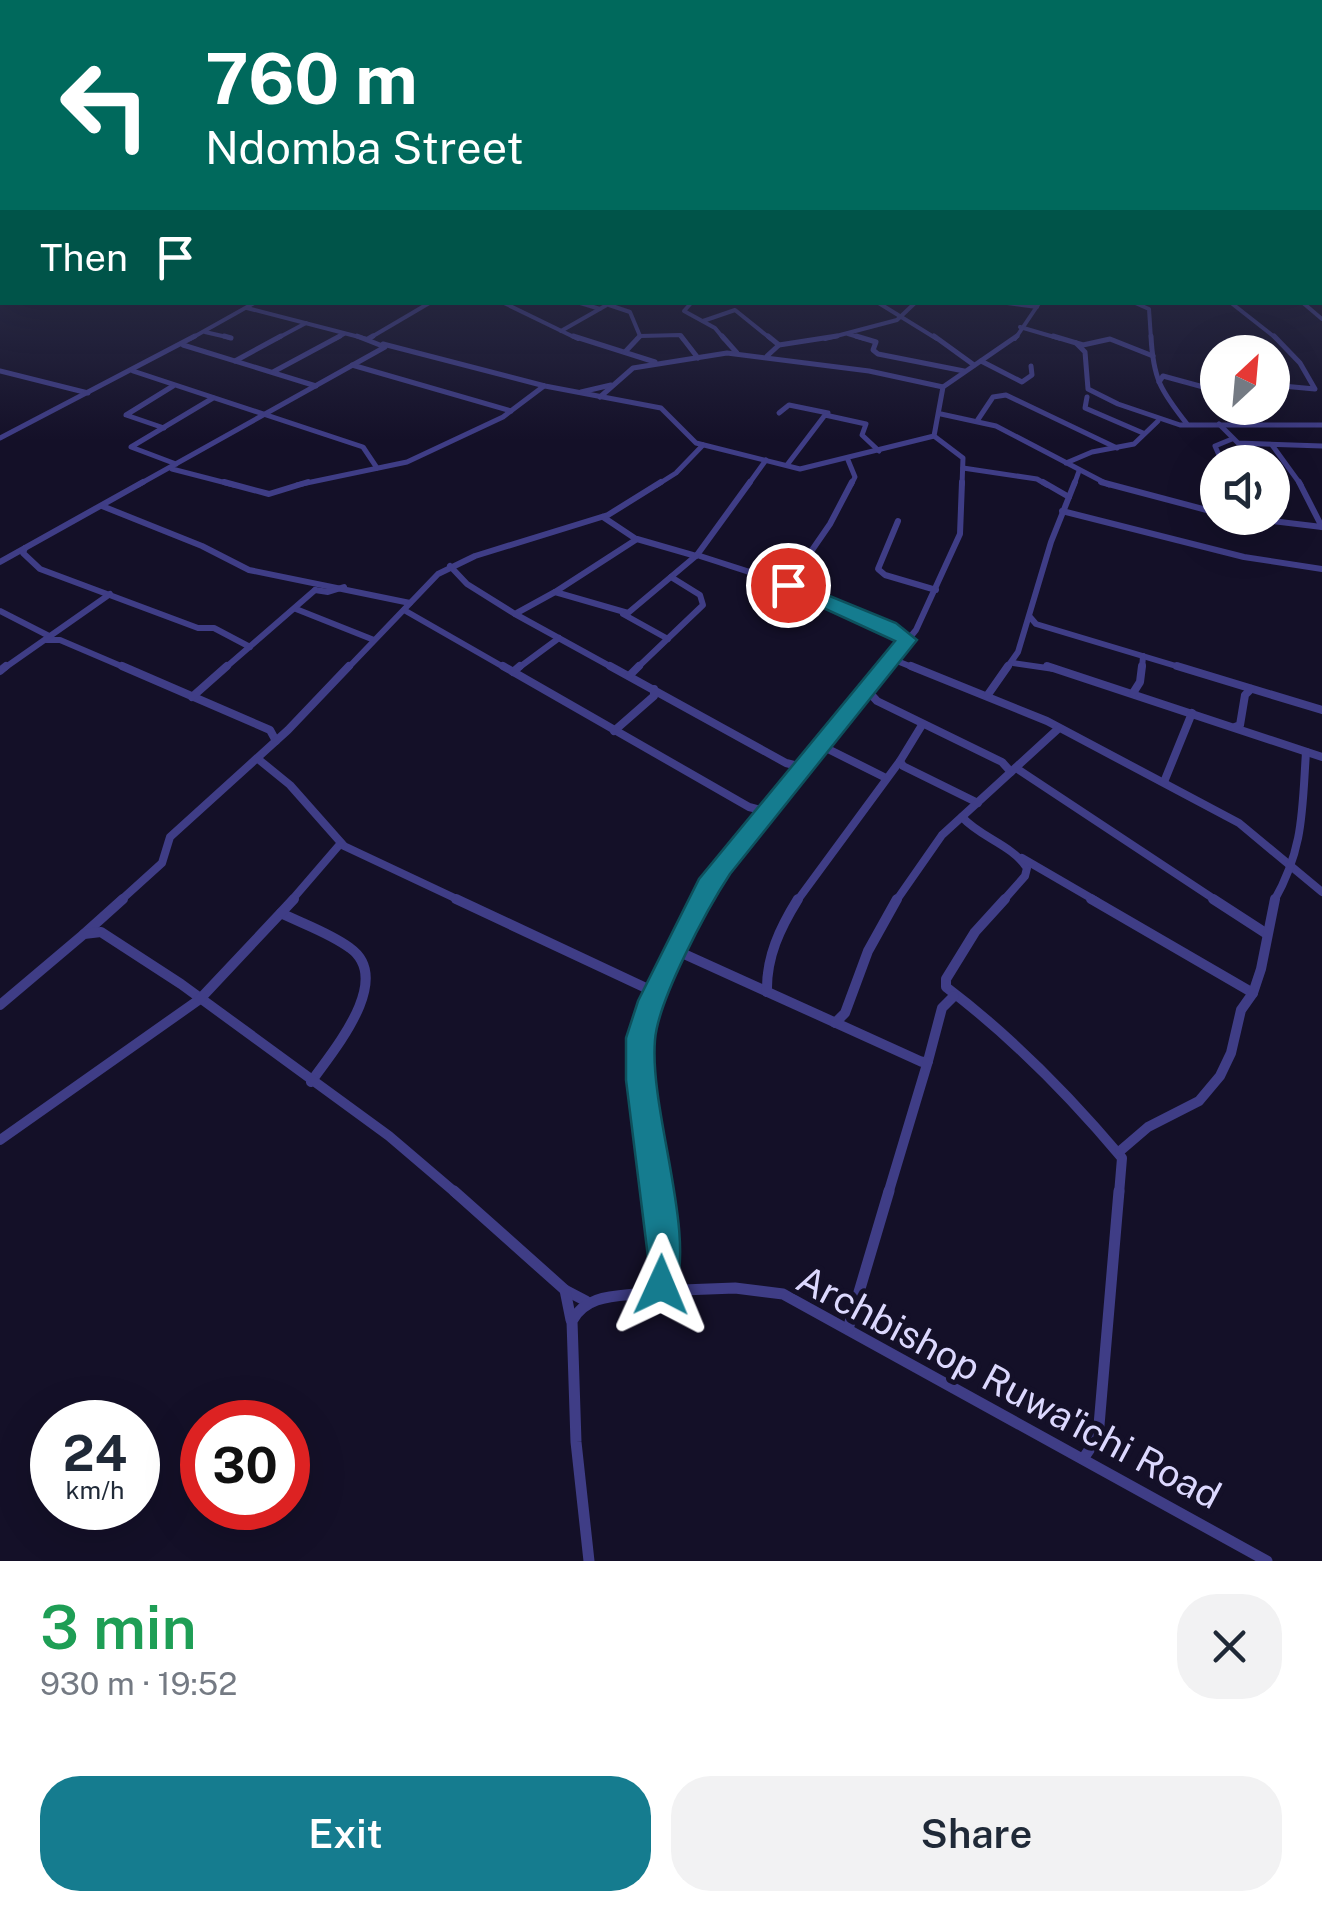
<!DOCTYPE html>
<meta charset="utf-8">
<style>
body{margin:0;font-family:"Public Sans",sans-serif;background:#f2f2f3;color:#1f2937;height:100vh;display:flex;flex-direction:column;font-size:38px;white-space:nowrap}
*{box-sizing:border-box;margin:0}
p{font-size:32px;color:#747a83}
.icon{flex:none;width:55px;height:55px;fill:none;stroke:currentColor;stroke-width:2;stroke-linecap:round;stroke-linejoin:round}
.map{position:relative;height:1561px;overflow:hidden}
.details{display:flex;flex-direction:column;background:#fff;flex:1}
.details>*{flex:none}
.guide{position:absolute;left:0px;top:0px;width:1322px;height:305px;box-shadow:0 10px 40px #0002;background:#00695c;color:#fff;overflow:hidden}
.needle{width:65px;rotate:26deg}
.controls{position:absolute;left:1200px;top:335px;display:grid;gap:20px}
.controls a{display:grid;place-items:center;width:90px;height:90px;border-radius:50%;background:#fff;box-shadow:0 10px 40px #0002;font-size:50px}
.speed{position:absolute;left:30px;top:1400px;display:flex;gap:20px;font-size:50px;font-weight:700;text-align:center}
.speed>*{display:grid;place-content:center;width:130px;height:130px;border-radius:50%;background:#fff;box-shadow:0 10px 40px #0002;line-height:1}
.speed small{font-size:25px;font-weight:400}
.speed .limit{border:15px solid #d22;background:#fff;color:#111}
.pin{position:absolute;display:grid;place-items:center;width:85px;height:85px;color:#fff;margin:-42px;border:5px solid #fff;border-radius:50%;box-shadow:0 2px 10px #0007}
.me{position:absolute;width:110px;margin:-55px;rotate:1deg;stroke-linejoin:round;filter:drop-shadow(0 0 8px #0008)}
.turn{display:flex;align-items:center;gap:35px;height:210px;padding:0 40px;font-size:45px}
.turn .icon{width:130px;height:130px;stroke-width:2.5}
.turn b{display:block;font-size:70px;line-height:85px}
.then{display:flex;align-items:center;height:95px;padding:0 40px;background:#0003;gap:20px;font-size:38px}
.round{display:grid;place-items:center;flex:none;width:105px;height:105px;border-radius:40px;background:#f2f2f3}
.head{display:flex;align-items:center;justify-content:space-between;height:170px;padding:0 40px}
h1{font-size:60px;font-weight:600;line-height:75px;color:#1e9e55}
.button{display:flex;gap:20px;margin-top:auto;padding:20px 40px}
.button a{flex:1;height:115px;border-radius:40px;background:#157c8f;color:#fff;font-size:40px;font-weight:600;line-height:115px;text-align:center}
.button a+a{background:#f2f2f3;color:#1f2937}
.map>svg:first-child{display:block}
</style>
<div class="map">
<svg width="1322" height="1561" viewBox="0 0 1322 1561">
<rect width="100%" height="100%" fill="#141028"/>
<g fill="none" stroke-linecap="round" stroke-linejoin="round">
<g stroke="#3f3d86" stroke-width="4">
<polyline points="502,302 578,339"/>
<polyline points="577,302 600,309"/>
<polyline points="692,302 684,311 715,328 724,339"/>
<polyline points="877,302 937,339"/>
<polyline points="1000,302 1037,307"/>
<polyline points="1133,302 1149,309 1151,339"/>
<polyline points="1230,302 1277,339"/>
<polyline points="1302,302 1322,319"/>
<polyline points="609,305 630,312 640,336 637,339"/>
<polyline points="247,308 367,339"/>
<polyline points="703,321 735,310 771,339"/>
<polyline points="1020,327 1061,339"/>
<polyline points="561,331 612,302"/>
<polyline points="205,332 231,338"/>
<polyline points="848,334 865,339"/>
<polyline points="640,336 680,335 683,339"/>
<polyline points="190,339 256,302"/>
<polyline points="276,339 306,323"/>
<polyline points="335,339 344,334"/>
<polyline points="368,339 431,302"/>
<polyline points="825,339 897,320 916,302"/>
<polyline points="1015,339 1040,302"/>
</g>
<g stroke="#3f3d86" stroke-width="5">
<polyline points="224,336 231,338"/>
<polyline points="573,336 655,362"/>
<polyline points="681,336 698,358"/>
<polyline points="722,336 737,353"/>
<polyline points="768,336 779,345"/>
<polyline points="856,336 876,342 873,350 878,354 964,371"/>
<polyline points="934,336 974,365"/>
<polyline points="1053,336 1083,345 1110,339 1153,356"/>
<path d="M1151 336C1153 379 1161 391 1187 424"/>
<polyline points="368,339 373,336"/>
<polyline points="1076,343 1085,352 1088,389 1118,404 1180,425 1322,425"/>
<polyline points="383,344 545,386 661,408 696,443 800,469 934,436"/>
<polyline points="183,345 316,386"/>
<polyline points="625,352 640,336"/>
<polyline points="767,356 779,345 837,336"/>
<polyline points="235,361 281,336"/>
<polyline points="981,361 1022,382 1032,375 1031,366"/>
<polyline points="352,365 511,411"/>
<polyline points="0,371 88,393"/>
<polyline points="133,371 363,447 377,468"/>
<polyline points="273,372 340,336"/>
<polyline points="1159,382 1163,376 1218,391"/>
<polyline points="1272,385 1315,389 1300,363 1274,336"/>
<polyline points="581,392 611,385"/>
<polyline points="600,397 633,368 727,353 869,371 943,387"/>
<polyline points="1087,397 1085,408 1143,433"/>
<polyline points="779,413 789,405 828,413"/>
<polyline points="941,414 996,426 1109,485"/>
<polyline points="977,421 993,397 1006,395 1117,448"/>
<polyline points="1219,424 1238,443 1322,446"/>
<polyline points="164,428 126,415 173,386"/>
<polyline points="0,438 195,336"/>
<polyline points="1272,445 1301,485"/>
<polyline points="848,460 855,477 851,485"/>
<polyline points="1222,462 1215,446 1232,439"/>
<polyline points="1066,463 1092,452 1134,444 1158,421"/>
<polyline points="176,464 131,447 213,398"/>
<polyline points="787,465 825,415 866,424 862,435 879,451"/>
<polyline points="963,468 1037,479 1047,485"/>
<polyline points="172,469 234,485"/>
<polyline points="138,485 385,347 357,336"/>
<polyline points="297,485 407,462 503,417 544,386"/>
<polyline points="657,485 676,473 703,445"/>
<polyline points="748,485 766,460"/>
<polyline points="962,485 963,458 934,436 943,387 1017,336"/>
<polyline points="1074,485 1079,471"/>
</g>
<g stroke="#3f3d86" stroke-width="6">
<polyline points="224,482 269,494 308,482"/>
<polyline points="1043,482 1069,497"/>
<polyline points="1101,482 1218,513"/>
<polyline points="1299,482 1322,527"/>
<polyline points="102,506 202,546 249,570 410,603"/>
<polyline points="1062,511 1244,557 1322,569"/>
<polyline points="603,517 636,539"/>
<polyline points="1247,518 1322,527"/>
<polyline points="898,521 878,569 885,575 936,590"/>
<polyline points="25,548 23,553 40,569 198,628 214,628 250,647"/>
<path d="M697 555C767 578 845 599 907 640"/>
<polyline points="0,562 143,482"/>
<polyline points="450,566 467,584 515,614 555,592 628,613 697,555 750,482"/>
<polyline points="788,585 830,524 852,482"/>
<polyline points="315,590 328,592 344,587"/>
<polyline points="555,592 637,539 696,556"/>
<polyline points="296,609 374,640"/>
<polyline points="404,610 507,669"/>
<polyline points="0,611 51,637"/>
<polyline points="515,614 615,669"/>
<polyline points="623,614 668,639"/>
<polyline points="1030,617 1036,624 1186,669"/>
<polyline points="46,640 60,640 128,669"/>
<polyline points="892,659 917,669"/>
<polyline points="1013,663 1054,669"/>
<polyline points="3,669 110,594"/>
<polyline points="224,669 315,590"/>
<polyline points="347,669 438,574 475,556 608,515 661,482"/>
<polyline points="517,669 559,638"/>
<polyline points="636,669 703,605 700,595 671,577"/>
<polyline points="884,669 916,630 960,534 962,482"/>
<polyline points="1006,669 1018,652 1051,542 1075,482"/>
<polyline points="1142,669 1143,656"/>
</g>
<g stroke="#3f3d86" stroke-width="8">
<polyline points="122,666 270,730 276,741"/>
<polyline points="503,666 749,807 765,811"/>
<polyline points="610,666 786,763 802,767"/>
<polyline points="911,666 1047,721 1239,823 1322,892"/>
<polyline points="1047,666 1322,757"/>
<polyline points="1177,666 1322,710"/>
<polyline points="0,671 6,666"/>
<polyline points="513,672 520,666"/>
<polyline points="629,676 639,666"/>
<polyline points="867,690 877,701 1002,762 1011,772"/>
<polyline points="1133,693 1140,682 1142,666"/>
<polyline points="987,696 1008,666"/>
<polyline points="192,697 227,666"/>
<polyline points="922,725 900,761 903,766 978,803"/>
<polyline points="1235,727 1240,725 1245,695 1251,689"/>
<polyline points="614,731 654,696 654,689"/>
<polyline points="820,745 886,778"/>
<polyline points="258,759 290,785 344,846 461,901"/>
<polyline points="1016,768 1217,901"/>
<polyline points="1164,782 1192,713"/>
<path d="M962 817C981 838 1011 844 1027 868L1025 876 1003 901"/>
<polyline points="1022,858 1096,901"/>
<polyline points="120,901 162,863 170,837 288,730 349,666"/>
<polyline points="291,901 341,843"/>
<polyline points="701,901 721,867 886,666"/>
<polyline points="797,901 900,761"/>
<polyline points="896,901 942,835 1059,728"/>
<path d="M1274 901C1304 848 1302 811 1306 752"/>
</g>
<g stroke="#3f3d86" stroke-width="10">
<polyline points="456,899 646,988 658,988"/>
<path d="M1005 899 975 932 946 979V987C1012 1037 1069 1095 1122 1158L1119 1194"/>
<polyline points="1091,899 1253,993"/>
<polyline points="1213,899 1267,934"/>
<path d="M281 913C303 924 330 933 350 948 395 980 331 1053 311 1082"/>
<polyline points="84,934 123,899"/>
<polyline points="680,946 684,954 922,1062 928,1061 942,1008 954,996"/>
<path d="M767 992C766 957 780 928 798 899"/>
<polyline points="0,1005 84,934 101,932 181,984 389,1136 457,1194"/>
<polyline points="835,1023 845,1013 868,951 897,899"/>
<polyline points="0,1140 200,999 294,899"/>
<polyline points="1120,1151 1148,1127 1199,1101 1220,1076 1231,1053 1241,1010 1253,993 1261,969 1275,899"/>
<path d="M656 1194C650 1145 635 1089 640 1040 645 996 682 938 702 899"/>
<polyline points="888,1194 928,1061"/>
</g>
<g stroke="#3f3d86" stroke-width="11">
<polyline points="454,1191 565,1290 586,1301"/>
<polyline points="565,1290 571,1320"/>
<polyline points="656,1291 735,1288 783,1294 1267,1561"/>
<polyline points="848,1329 889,1191"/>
<polyline points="1083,1459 1098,1437 1119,1191"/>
<path d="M589 1561 576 1442 572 1321C588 1290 627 1298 656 1291 672 1260 661 1224 656 1191"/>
</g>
</g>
<linearGradient id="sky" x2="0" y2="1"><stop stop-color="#0b0916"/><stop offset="0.5" stop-color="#343753"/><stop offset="1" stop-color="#343753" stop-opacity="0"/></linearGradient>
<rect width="1322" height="440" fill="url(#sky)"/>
<path fill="#157c8f" stroke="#0e515d" stroke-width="2.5" d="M788 579 896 623 917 640 730 874C707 909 658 1000 655 1040 649 1112 698 1236 673 1297L661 1302 649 1297 644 1285 648 1257 626 1080V1038L638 1001 699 879 895 641 782 589 779 585Z"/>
<g text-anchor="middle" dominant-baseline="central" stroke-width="10" stroke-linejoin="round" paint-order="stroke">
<g font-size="38" fill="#dcd8fe" stroke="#141028">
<text transform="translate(1009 1387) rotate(28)">Archbishop Ruwa'ichi Road</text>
</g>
</g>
</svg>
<div class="controls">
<a><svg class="needle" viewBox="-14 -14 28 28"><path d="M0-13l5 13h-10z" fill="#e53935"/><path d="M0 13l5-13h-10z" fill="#747a83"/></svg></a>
<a><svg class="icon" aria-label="sound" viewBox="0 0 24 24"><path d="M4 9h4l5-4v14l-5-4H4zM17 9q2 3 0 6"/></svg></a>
</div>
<div class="speed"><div>24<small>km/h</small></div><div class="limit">30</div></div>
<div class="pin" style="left:788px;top:585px;background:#d93025"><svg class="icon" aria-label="arrive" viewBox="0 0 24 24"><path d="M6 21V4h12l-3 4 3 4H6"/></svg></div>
<svg class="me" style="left:661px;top:1285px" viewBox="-20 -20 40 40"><path d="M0-17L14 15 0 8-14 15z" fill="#157c8f" stroke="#fff" stroke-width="4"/></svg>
<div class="guide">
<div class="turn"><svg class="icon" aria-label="left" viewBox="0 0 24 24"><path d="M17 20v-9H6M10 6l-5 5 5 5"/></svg><div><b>760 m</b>Ndomba Street</div></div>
<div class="then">Then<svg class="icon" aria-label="arrive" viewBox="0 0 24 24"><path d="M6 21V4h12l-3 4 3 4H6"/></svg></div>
</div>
</div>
<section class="details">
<div class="head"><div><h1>3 min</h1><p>930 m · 19:52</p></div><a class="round"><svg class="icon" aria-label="close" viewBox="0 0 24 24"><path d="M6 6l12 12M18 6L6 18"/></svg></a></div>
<div class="button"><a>Exit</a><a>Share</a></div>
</section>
